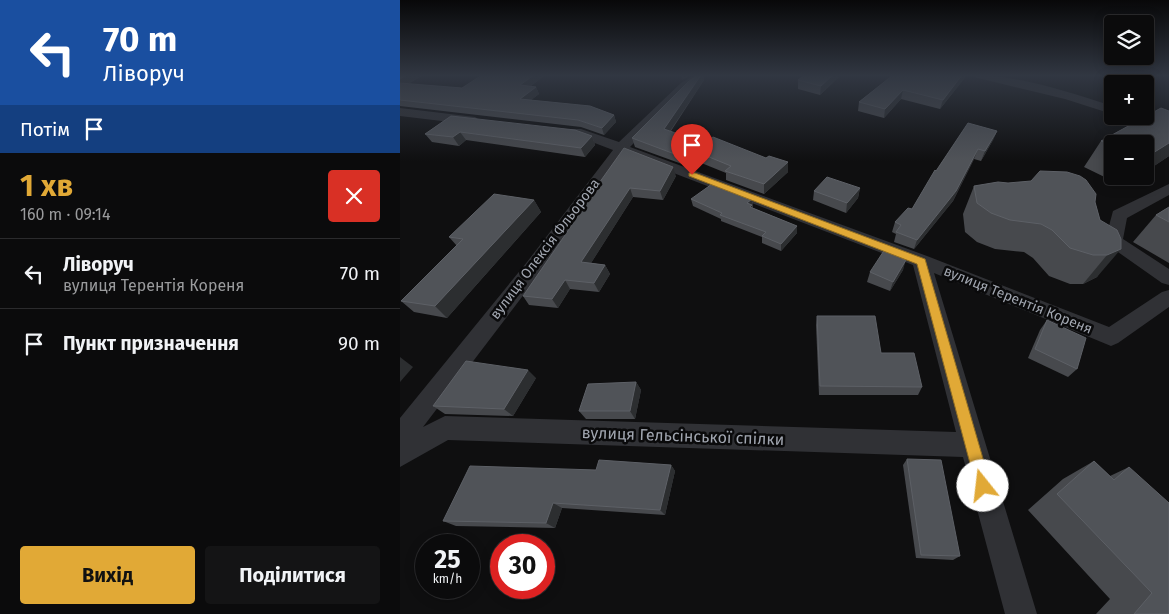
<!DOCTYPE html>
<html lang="uk">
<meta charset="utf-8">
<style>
body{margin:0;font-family:"Fira Sans",sans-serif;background:#141415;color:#f1f3f6;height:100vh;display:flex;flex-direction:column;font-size:19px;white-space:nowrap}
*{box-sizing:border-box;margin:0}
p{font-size:16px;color:#9a9b9d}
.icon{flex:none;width:28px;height:28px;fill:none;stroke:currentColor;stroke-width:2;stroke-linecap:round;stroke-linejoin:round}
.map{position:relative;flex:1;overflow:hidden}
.details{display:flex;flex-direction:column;background:#0b0b0c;width:400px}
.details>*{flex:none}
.banner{background:#1a4fa0;color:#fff;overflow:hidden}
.buttons{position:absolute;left:704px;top:15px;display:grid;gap:10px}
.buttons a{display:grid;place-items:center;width:50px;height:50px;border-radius:5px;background:#0b0b0c;box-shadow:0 2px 12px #0003,0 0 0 1px #2b2b2d;font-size:25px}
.speed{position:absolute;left:15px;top:534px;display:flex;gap:10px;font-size:25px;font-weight:700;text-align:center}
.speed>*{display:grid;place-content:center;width:65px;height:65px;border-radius:50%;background:#0b0b0c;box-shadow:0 2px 12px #0003,0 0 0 1px #2b2b2d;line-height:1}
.speed small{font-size:12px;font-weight:400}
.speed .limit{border:8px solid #d22;background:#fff;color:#111}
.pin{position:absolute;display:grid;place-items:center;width:42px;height:42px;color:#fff;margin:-51px -21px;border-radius:50% 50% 50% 0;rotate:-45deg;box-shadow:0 0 5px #0007}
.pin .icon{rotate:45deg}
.me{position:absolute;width:55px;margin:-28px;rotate:344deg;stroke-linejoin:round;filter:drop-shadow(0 0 4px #0008)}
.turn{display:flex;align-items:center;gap:18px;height:105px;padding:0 20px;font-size:22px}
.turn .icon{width:65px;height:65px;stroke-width:2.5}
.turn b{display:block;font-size:35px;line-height:42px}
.then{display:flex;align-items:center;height:48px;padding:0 20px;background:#0003;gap:10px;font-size:19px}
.round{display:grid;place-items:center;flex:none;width:52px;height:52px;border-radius:5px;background:#141415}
.summary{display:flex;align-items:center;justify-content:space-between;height:85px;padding:0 20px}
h1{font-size:30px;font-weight:700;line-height:38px;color:#e1a936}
.primary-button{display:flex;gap:10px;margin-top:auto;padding:10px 20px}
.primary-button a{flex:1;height:58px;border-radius:5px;background:#e1a936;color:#111;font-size:20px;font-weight:700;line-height:58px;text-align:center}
.primary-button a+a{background:#141415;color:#f1f3f6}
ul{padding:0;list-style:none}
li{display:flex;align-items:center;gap:15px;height:70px;padding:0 20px;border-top:1px solid #2b2b2d}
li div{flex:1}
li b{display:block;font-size:19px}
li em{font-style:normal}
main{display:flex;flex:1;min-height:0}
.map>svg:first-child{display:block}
</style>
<main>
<section class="details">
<div class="banner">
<div class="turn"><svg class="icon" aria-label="left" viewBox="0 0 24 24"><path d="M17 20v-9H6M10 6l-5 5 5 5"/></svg><div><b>70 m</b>Ліворуч</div></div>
<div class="then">Потім<svg class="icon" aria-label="arrive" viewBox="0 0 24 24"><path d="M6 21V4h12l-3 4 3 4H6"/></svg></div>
</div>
<div class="summary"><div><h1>1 хв</h1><p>160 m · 09:14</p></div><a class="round" style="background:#d93025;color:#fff"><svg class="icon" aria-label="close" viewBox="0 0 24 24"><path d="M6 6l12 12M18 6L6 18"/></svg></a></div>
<ul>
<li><svg class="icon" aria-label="left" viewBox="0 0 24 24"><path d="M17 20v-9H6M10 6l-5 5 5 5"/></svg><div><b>Ліворуч</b><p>вулиця Терентія Кореня</p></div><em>70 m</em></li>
<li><svg class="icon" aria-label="arrive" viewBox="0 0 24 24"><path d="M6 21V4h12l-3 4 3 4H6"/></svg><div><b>Пункт призначення</b></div><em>90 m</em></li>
</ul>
<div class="primary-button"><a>Вихід</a><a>Поділитися</a></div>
</section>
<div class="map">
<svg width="769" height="614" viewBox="0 0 769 614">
<rect width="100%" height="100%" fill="#0f0f10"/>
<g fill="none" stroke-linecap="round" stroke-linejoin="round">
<g fill="#303135" fill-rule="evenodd">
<path d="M295 75H308L289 87 230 147 527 256 709 327 762 292 769 290V307L718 343 711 346 534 273 637 614H605L563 457 48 440 0 467V418L127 262 213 150 179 137 161 135 159 132 161 129H181L219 142 281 83ZM224 154 513 265 556 432 45 416 23 427 141 272Z"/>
<path d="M573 75C618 75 669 92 712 106V114L665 99 574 77Z"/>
<polygon points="0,108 75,117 81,121 75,125 0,116"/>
<polygon points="745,115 769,121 769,129 731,119 729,116"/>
<polygon points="769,184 769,195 727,218 723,239 769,269 769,285 762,283 708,245 705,241 713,211"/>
</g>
</g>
<g fill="#47494d">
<polygon points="0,75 23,75 8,84 62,88 145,75 131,86 136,87 139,94 131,100 214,115 216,122 204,135 181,127 0,106"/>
<polygon points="298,75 304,75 304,80 271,131 292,146 282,164 235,147 232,138"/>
<polygon points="405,75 441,75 420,95 398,89 398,80"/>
<polygon points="493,75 567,75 540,109 501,99 484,118 458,111 459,102"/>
<polygon points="761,108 769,111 769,156 745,172 745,144 712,144 712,176 738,176 723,186 684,167 701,141"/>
<polygon points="51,116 192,136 195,145 185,157 66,140 59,146 32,142 25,134"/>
<polygon points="597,131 593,140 581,161 574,159 553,201 514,249 494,242 496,234 492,232 495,222 512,209"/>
<polygon points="292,150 388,172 364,194 326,180 326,173 294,160"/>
<polygon points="276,176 263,200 233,197 191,263 205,265 210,274 199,292 170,289 158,308 129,305 123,296 193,195 192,193"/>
<polygon points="574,186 695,202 700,220 721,239 697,277 683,284 670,284 649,276 633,258 624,252 595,249 577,242 565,232 563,214"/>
<polygon points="460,188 458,198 446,213 413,200 414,191"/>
<polygon points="291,199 352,199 353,208 397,226 397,233 381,251 362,243 362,237 321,221 321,219 293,206"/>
<polygon points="134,200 141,212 47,318 14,312 1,301 57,246 49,237"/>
<polygon points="769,207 769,263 733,242 756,215"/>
<polygon points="504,260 503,270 490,291 467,282 470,272"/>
<polygon points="417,316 481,353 522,387 518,395 419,395 416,325"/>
<polygon points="647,320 677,369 668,377 628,358 640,330"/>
<polygon points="136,378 113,416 45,414 33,406"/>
<polygon points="236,382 241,390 235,419 186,419 179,411"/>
<polygon points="507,459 560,556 553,560 516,558 503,465"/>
<polygon points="694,461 710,476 729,467 769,614 696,614 710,599 628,510 663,479"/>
<polygon points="271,465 275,471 265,515 162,508 155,528 56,526 43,521 196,470"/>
</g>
<g fill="#2c2e30">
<polygon points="7,75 23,75 0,88 0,79"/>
<polygon points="134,75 145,75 123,92 120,85"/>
<polygon points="281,75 291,75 282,80"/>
<polygon points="301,75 304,75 304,80 266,137 264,129"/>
<polygon points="433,75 441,75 420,95 421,86"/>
<polygon points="562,75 567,75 540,109 543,100"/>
<polygon points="136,87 139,94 123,106 120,99"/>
<polygon points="503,90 501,99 484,118 485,109"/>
<polygon points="214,115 216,122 204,135 202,128"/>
<polygon points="597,131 593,140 581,161 585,151"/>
<polygon points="60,132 66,140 59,146 53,137"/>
<polygon points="192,136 195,145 185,157 181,148"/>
<polygon points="290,138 292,146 282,164 280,156"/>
<polygon points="769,143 769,156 745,172 745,158"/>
<polygon points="578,149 574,159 553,201 514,249 517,240"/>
<polygon points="388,162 388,172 364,194 364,184"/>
<polygon points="273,167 276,176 263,200 260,191"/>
<polygon points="730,176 738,176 723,186"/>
<polygon points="230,188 233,197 186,271 181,262"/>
<polygon points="460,188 458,198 446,213 447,203"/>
<polygon points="352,199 352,205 353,211 347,203"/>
<polygon points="134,200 141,212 47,318 35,306"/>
<polygon points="397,226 397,233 381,251 381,244"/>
<polygon points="721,249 697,277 683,284 707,255"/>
<polygon points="506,260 503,270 490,291 493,282"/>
<polygon points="205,265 210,274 199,292 194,283"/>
<polygon points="165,280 170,289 158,308 152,299"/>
<polygon points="0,357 13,367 0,382"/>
<polygon points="128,370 136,378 113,416 104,409"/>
<polygon points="236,382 241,390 235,419 230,411"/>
<polygon points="271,465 275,471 265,515 260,510"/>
<polygon points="153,503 162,508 155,528 146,523"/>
</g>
<g fill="#505358" stroke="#5d6066">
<polygon points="0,75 7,75 0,79"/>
<polygon points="82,75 134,75 120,85 136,87 120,99 190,106 214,115 202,128 178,120 0,100 0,83 62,88"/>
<polygon points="298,75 301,75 264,129 290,138 280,156 232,138 289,81"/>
<polygon points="405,75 433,75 421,86 398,80"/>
<polygon points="493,75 562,75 543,100 503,90 485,109 459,102"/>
<polygon points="761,108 769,111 769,143 745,158 745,144 712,144 712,146 701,141"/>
<polygon points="51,116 175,130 192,136 181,148 60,132 53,137 25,134"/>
<polygon points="568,123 597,131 585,151 578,149 556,191 517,240 496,232 501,225 495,222 508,208 512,209 535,170 536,171"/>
<polygon points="313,137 366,158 369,156 388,162 364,184 325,171 331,166 292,150"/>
<polygon points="224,148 273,167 260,191 230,188 181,262 205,265 194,283 165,280 152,299 123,296 194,193 192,193"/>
<polygon points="640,171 667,172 680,176 686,180 696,194 695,202 700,220 717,230 721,239 721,249 707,255 693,255 670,248 652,230 641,224 610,220 591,213 577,203 574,186 598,182 608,183 631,181"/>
<polygon points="427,177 460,188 447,203 414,191"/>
<polygon points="312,184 352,199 347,203 352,205 350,207 397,226 381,244 362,236 366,232 320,215 322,213 291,199"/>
<polygon points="94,194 134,200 35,306 1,301 63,239 49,237"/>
<polygon points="769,207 769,222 756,215"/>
<polygon points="487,246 506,254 502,259 506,260 493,282 470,272"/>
<polygon points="417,316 475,316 481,353 514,353 522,387 420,386"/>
<polygon points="647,320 686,338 677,369 635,349"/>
<polygon points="66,361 128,370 104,409 33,406"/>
<polygon points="236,382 230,411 179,411 188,384"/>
<polygon points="507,459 541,460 560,556 521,555"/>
<polygon points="199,460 271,465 260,510 153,503 146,523 43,521 70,466 196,470"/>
<polygon points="694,461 714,480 729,467 769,503 769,614 734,614 752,593 657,494"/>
</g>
<linearGradient id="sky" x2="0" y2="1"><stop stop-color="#080809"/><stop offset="0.47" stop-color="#313742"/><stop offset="1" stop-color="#313742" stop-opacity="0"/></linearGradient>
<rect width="769" height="161" fill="url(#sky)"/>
<polygon fill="#e1a936" stroke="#926e23" points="289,173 295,173 525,259 591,486 589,491 583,494 578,491 576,486 517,264 289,176"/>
<g text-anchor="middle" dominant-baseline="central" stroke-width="5" stroke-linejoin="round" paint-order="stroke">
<g font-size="14" fill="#a1a6b0" stroke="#0a0a0b">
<text transform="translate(145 249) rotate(-53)">вулиця Олексія Фльорова</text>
<text transform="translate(618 300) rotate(22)">вулиця Терентія Кореня</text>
</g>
<g font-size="16" fill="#a1a6b0" stroke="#0a0a0b">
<text transform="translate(283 436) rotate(2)">вулиця Гельсінської спілки</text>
</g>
</g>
</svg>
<div class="buttons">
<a><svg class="icon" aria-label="layers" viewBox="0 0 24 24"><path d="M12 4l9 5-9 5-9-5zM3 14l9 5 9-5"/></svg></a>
<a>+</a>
<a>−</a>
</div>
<div class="speed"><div>25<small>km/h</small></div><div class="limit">30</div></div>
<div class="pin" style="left:292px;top:175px;background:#d93025"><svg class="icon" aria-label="arrive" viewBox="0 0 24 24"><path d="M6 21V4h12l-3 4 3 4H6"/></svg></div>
<svg class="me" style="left:583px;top:486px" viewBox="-20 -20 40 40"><circle r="19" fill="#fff"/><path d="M0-13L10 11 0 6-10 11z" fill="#e1a936"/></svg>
</div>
</main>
